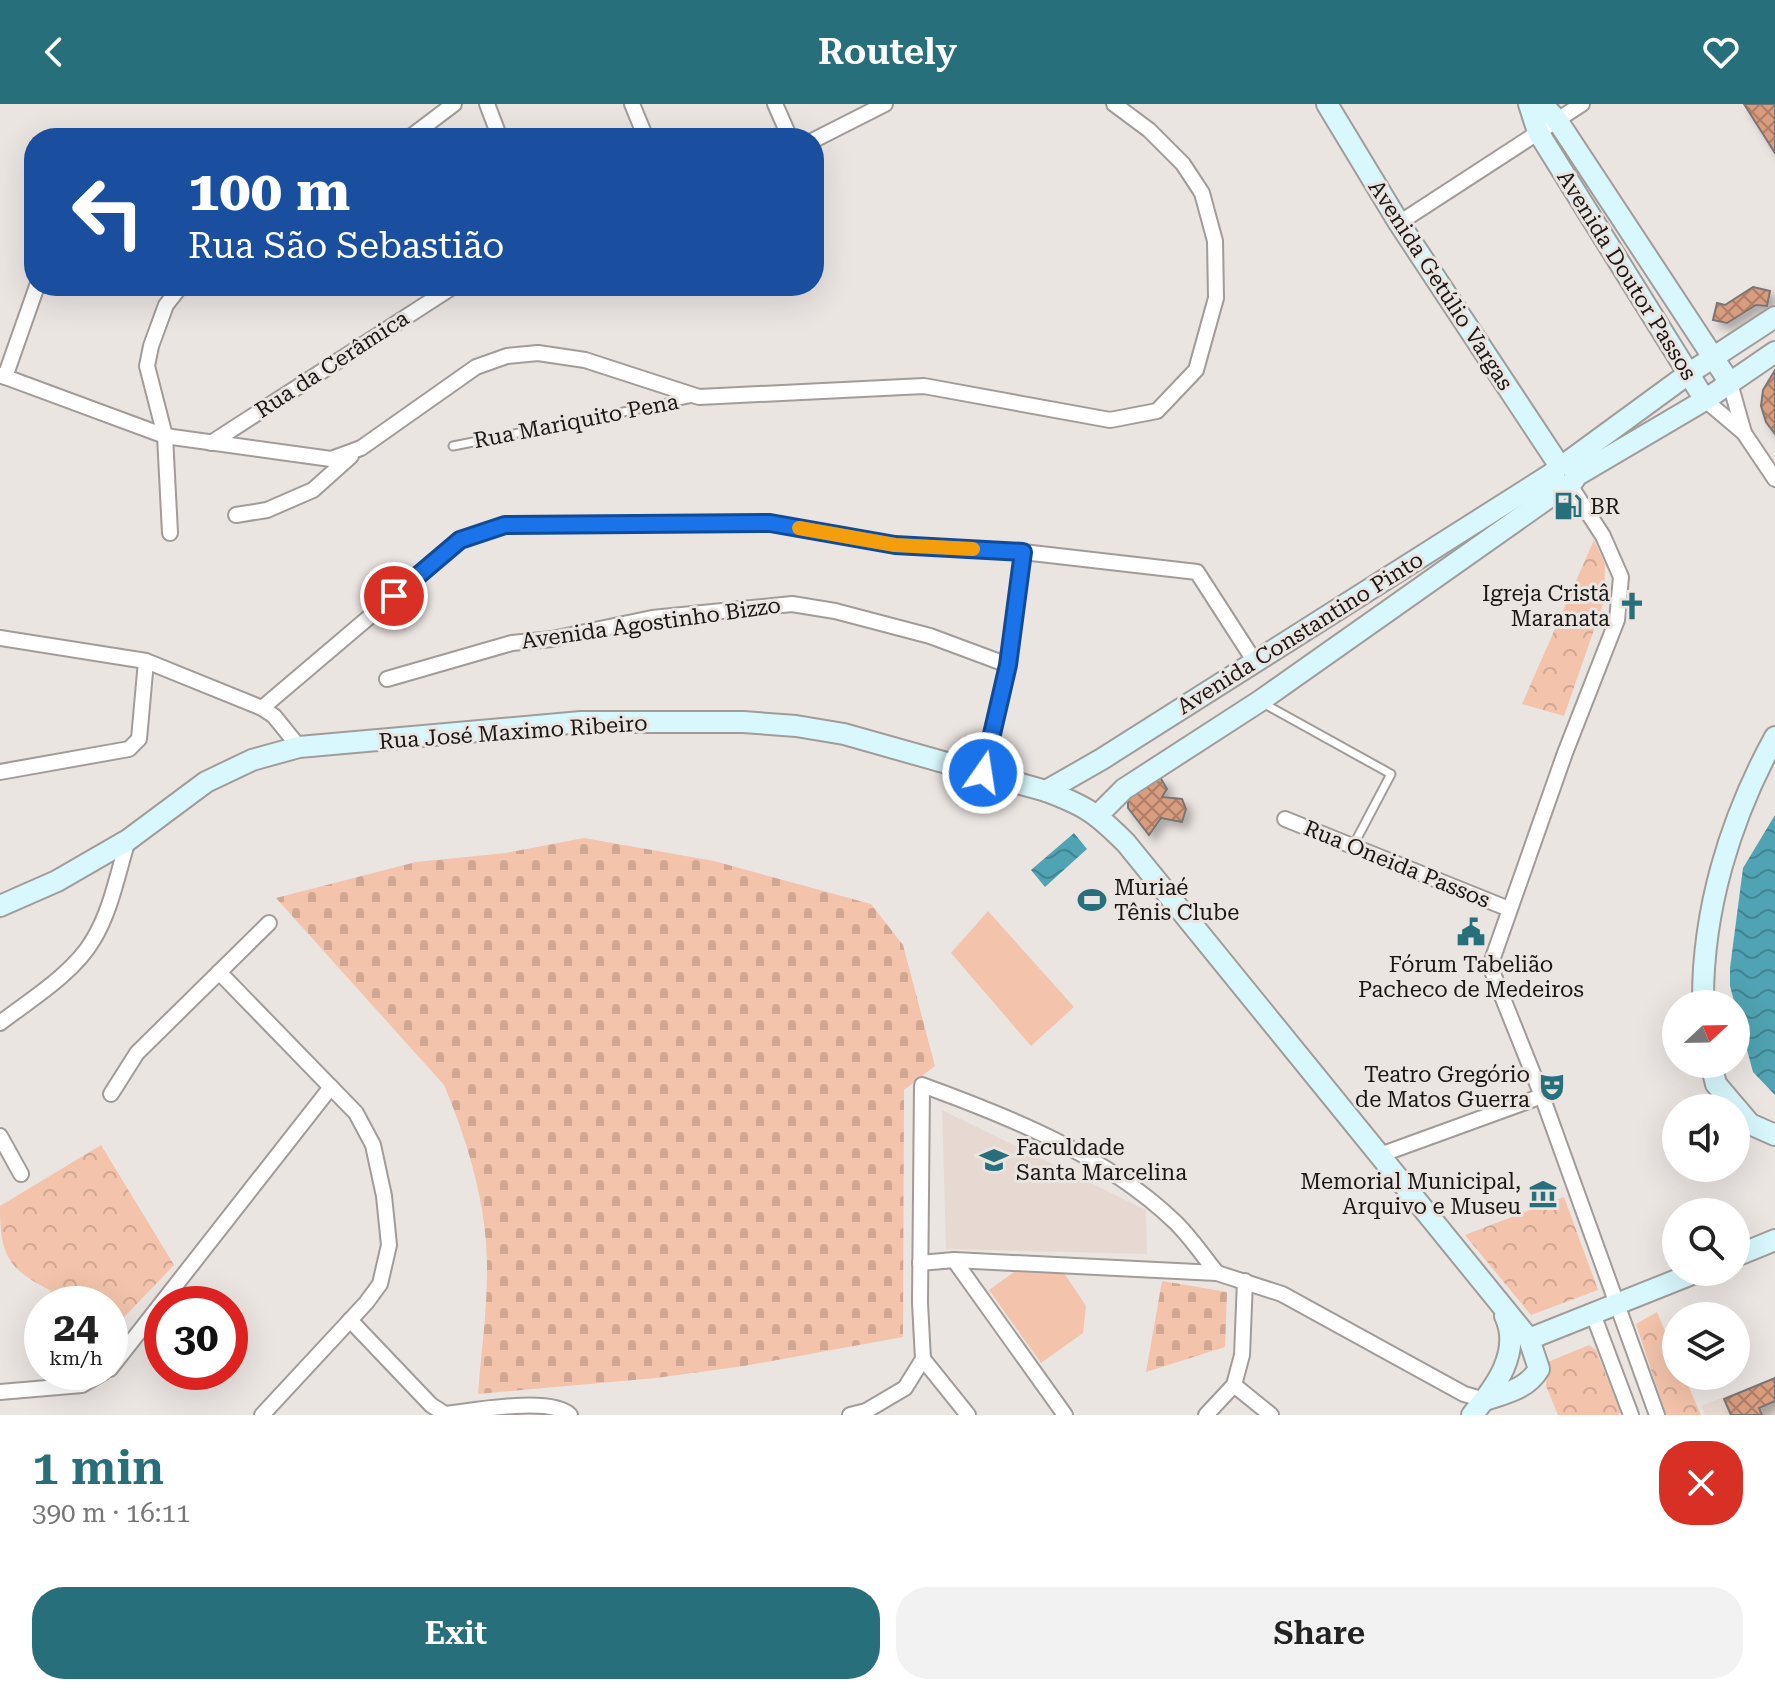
<!DOCTYPE html>
<meta charset="utf-8">
<style>
body{margin:0;font-family:"Roboto Serif",serif;background:#f2f2f2;color:#222;height:100vh;display:flex;flex-direction:column;font-size:30px;white-space:nowrap}
*{box-sizing:border-box;margin:0}
p{font-size:26px;color:#767676}
.icon{flex:none;width:44px;height:44px;fill:none;stroke:currentColor;stroke-width:2;stroke-linecap:round;stroke-linejoin:round}
.map{position:relative;height:1311px;overflow:hidden}
.side{display:flex;flex-direction:column;background:#fff;flex:1}
.side>*{flex:none}
.banner{position:absolute;left:24px;top:24px;width:800px;height:168px;border-radius:32px;box-shadow:0 8px 32px #0002;background:#1a4fa0;color:#fff;overflow:hidden}
.needle{width:52px;rotate:68deg}
.controls{position:absolute;left:1662px;top:886px;display:grid;gap:16px}
.controls a{display:grid;place-items:center;width:88px;height:88px;border-radius:50%;background:#fff;box-shadow:0 8px 32px #0002;font-size:40px}
.speed{position:absolute;left:24px;top:1182px;display:flex;gap:16px;font-size:40px;font-weight:700;text-align:center}
.speed>*{display:grid;place-content:center;width:104px;height:104px;border-radius:50%;background:#fff;box-shadow:0 8px 32px #0002;line-height:1}
.speed small{font-size:20px;font-weight:400}
.speed .limit{border:12px solid #d22;background:#fff;color:#111}
.pin{position:absolute;display:grid;place-items:center;width:68px;height:68px;color:#fff;margin:-34px;border:4px solid #fff;border-radius:50%;box-shadow:0 2px 8px #0007}
.me{position:absolute;width:88px;margin:-44px;rotate:13deg;stroke-linejoin:round;filter:drop-shadow(0 0 6px #0008)}
.turn{display:flex;align-items:center;gap:28px;height:168px;padding:0 32px;font-size:36px}
.turn .icon{width:104px;height:104px;stroke-width:2.5}
.turn b{display:block;font-size:56px;line-height:68px}
.round{display:grid;place-items:center;flex:none;width:84px;height:84px;border-radius:32px;background:#f2f2f2}
.head{display:flex;align-items:center;justify-content:space-between;height:136px;padding:0 32px}
h1{font-size:48px;font-weight:600;line-height:60px;color:#286f7c}
.primary-button{display:flex;gap:16px;margin-top:auto;padding:16px 32px}
.primary-button a{flex:1;height:92px;border-radius:32px;background:#286f7c;color:#fff;font-size:32px;font-weight:600;line-height:92px;text-align:center}
.primary-button a+a{background:#f2f2f2;color:#222}
header{display:flex;justify-content:space-between;align-items:center;height:104px;padding:0 32px;background:#286f7c;color:#fff;font-size:36px;font-weight:600}
.map>svg:first-child{display:block}
</style>
<header><svg class="icon" aria-label="back" viewBox="0 0 24 24"><path d="M15 5l-7 7 7 7"/></svg>Routely<svg class="icon" aria-label="heart" viewBox="0 0 24 24"><path d="M12 20l-8-8c-3-5 5-10 8-4 3-6 11-1 8 4z"/></svg></header>
<div class="map">
<svg width="1775" height="1311" viewBox="0 0 1775 1311">
<defs>
<pattern id="forest-crowns" width="20" height="18" patternUnits="userSpaceOnUse" patternTransform="scale(2)"><rect width="20" height="18" fill="#f3c3ab"/><path d="M2 6a3 3 0 1 1 6 0M12 15a3 3 0 1 1 6 0" fill="none" stroke="#d0a792"/></pattern>
<pattern id="cemetery-stones" width="16" height="16" patternUnits="userSpaceOnUse" patternTransform="scale(2)"><rect width="16" height="16" fill="#f3c3ab"/><path d="M2 7V4a2 2 0 0 1 4 0v3zM10 15v-3a2 2 0 0 1 4 0v3z" fill="#d0a792"/></pattern>
<pattern id="water-waves" width="16" height="10" patternUnits="userSpaceOnUse" patternTransform="scale(2)"><rect width="16" height="10" fill="#50a3b2"/><path d="M0 5q4-4 8 0t8 0" fill="none" stroke="#428490"/></pattern>
<pattern id="building-cross-hatch" width="8" height="8" patternUnits="userSpaceOnUse" patternTransform="scale(2)"><rect width="8" height="8" fill="#d89c7e"/><path d="M0 0l8 8M0 8l8-8" fill="none" stroke="#ae7e66"/></pattern>
<filter id="shadow"><feDropShadow dx="6" dy="6" stdDeviation="4" flood-color="#0004"/></filter>
</defs>
<rect width="100%" height="100%" fill="#ebe5e2"/>
<g fill="#e7d9d2">
<polygon points="942,1006 1146,1106 1147,1150 946,1145"/>
<polygon points="1775,1273 1775,1311 1705,1311 1701,1302"/>
</g>
<g fill="#f3c3ab">
<polygon points="988,807 1074,903 1031,942 951,849"/>
<polygon points="1014,1168 1064,1169 1086,1202 1083,1229 1041,1259 989,1186"/>
</g>
<g fill="url(#forest-crowns)">
<polygon points="1594,436 1605,460 1604,497 1564,612 1522,600"/>
<path d="M101 1041 174 1161 110 1228V1200H55L50 1186C6 1165 0 1148 0 1102Z"/>
<polygon points="1564,1093 1598,1186 1531,1211 1465,1131"/>
<polygon points="1657,1208 1676,1253 1676,1272 1684,1272 1701,1311 1666,1311 1636,1220"/>
<polygon points="1589,1241 1596,1246 1620,1307 1619,1311 1558,1311 1546,1282 1548,1258"/>
</g>
<g fill="url(#cemetery-stones)">
<path d="M584 734 714 757 871 800 903 841 935 962 904 986 903 1233 744 1262 656 1274 478 1290C481 1250 487 1208 487 1167 488 1104 468 1038 444 981L276 794 416 758 506 749Z"/>
<polygon points="1162,1177 1227,1188 1225,1243 1146,1268"/>
</g>
<g fill="url(#water-waves)">
<polygon points="1775,711 1775,991 1753,968 1730,882 1730,864 1743,764"/>
<polygon points="1074,729 1087,745 1045,783 1031,766"/>
</g>
<g fill="url(#building-cross-hatch)" stroke="#7a7573" stroke-width="2" filter="url(#shadow)">
<polygon points="1744,0 1775,0 1775,49"/>
<polygon points="1753,183 1770,187 1767,202 1756,201 1727,219 1713,216 1717,199 1725,201"/>
<polygon points="1775,266 1775,330 1766,318 1761,302 1763,286"/>
<polygon points="1160,673 1167,685 1162,693 1182,695 1186,705 1182,718 1161,714 1149,731 1128,704 1128,697 1130,690"/>
<polygon points="1775,1274 1775,1297 1759,1304 1762,1311 1731,1311 1724,1295"/>
</g>
<g fill="none" stroke-linecap="round" stroke-linejoin="round">
<defs>
<g id="lane">
<polyline points="453,342 693,294"/>
<polyline points="1261,598 1391,670 1353,742"/>
</g>
<g id="street">
<polyline points="487,0 500,34"/>
<polyline points="632,0 646,34"/>
<polyline points="775,0 790,34"/>
<polyline points="409,34 454,0"/>
<polyline points="814,36 885,0"/>
<polyline points="1399,119 1582,0"/>
<polyline points="0,271 165,332 331,355 361,344 476,263 507,252 538,249 585,256 699,293 924,282 1110,316 1157,307 1196,266 1216,194 1215,137 1202,89 1183,60 1149,26 1114,0"/>
<polyline points="5,273 37,182"/>
<polyline points="1730,279 1744,329"/>
<polyline points="1705,296 1744,329 1775,375"/>
<polyline points="211,339 454,182"/>
<polyline points="1570,381 1603,432 1621,473 1617,516 1565,649 1490,862 1542,992 1657,1311"/>
<polyline points="236,411 267,406 313,386 351,352"/>
<polyline points="170,429 165,332 147,262 151,242 166,201 181,182"/>
<polyline points="0,534 146,557 262,604 274,612 299,643"/>
<polyline points="387,575 512,539 552,535 652,514 792,500 835,507 930,532 1008,561"/>
<polyline points="262,604 460,436 505,421 770,419 895,441 1023,448 1197,468 1255,558"/>
<polyline points="0,668 129,645 139,635 146,557"/>
<polyline points="983,669 1008,561 1023,448"/>
<polyline points="1285,715 1509,805"/>
<polyline points="219,868 356,1009 373,1041 384,1092 389,1141 380,1180 366,1199 262,1311"/>
<path d="M0 919C30 896 74 869 93 836 111 807 118 768 128 736"/>
<polyline points="111,990 137,949 269,819"/>
<polyline points="0,1032 21,1070"/>
<polyline points="1380,1051 1542,992"/>
<polyline points="954,1156 1065,1311"/>
<polyline points="920,1159 954,1156 1217,1169 1282,1190 1464,1290 1485,1296"/>
<polyline points="1593,1210 1631,1311"/>
<path d="M350 1216 431 1301 445 1310C472 1307 551 1292 570 1311"/>
<polyline points="923,1255 968,1311"/>
<polyline points="110,1265 331,983"/>
<polyline points="1234,1281 1271,1311"/>
<polyline points="0,1288 82,1281 104,1268"/>
<path d="M850 1311 866 1307 905 1284 923 1255 920 1199 922 981C1010 1013 1105 1051 1174 1117 1190 1132 1203 1152 1217 1169"/>
<polyline points="1206,1311 1234,1281 1242,1251 1245,1177"/>
</g>
<g id="secondary">
<polyline points="1327,0 1399,119 1559,361"/>
<polyline points="1529,0 1538,28 1705,296"/>
<polyline points="1542,0 1557,16 1730,279"/>
<polyline points="1565,360 1688,270 1775,213"/>
<path d="M1576 372 1573 363 1565 360 1559 361 1553 369 1556 378C1564 384 1572 382 1576 372L1705 296 1775 248"/>
<polyline points="1046,687 1102,655 1553,369"/>
<polyline points="1098,711 1124,685 1260,597 1565,382"/>
<path d="M0 802 57 777 128 736 206 678 252 656 299 643 581 618H743L796 622 844 630 1046 687C1086 702 1096 709 1126 739L1529 1235 1539 1265C1527 1285 1506 1289 1485 1296"/>
<path d="M1703 900C1702 807 1730 715 1775 633"/>
<polyline points="1711,960 1716,980 1750,1020 1775,1031"/>
<polyline points="1736,1152 1775,1136"/>
<polyline points="1529,1235 1697,1168"/>
<path d="M1472 1311C1495 1284 1522 1248 1505 1212"/>
</g>
</defs>
<use href="#lane" stroke="#a19c99" stroke-width="11"/>
<use href="#street" stroke="#a19c99" stroke-width="18"/>
<use href="#secondary" stroke="#a19c99" stroke-width="24"/>
<use href="#lane" stroke="#fff" stroke-width="7"/>
<use href="#street" stroke="#fff" stroke-width="14"/>
<use href="#secondary" stroke="#d8f8fe" stroke-width="20"/>
</g>
<g fill="none" stroke-linecap="round" stroke-linejoin="round">
<defs>
<polyline id="route" points="394,492 460,436 505,421 770,419 895,441 1023,448 1008,561 983,669"/>
</defs>
<use href="#route" stroke="#114b97" stroke-width="20"/>
<use href="#route" stroke="#1a73e8" stroke-width="14"/>
<polyline stroke="#f59e0b" stroke-width="14" points="799,424 895,441 973,445"/>
</g>
<defs>
<symbol id="fuel-bare" viewBox="-9 -9 18 18"><path d="M-5.5-6h7V0h2V4h1.3V-2.5L3-4.5l.8-.8L6-3V5H2.5V1h-1V6h-7ZM-4.2-4.7v3.2H.2V-4.7Z" fill="#286f7c" stroke="#ebe5e2" stroke-width="2.5" paint-order="stroke"/></symbol>
<symbol id="church-bare" viewBox="-9 -9 18 18"><path d="M-1.2-6h2.4v3.5h3.3v2.4h-3.3V6h-2.4V-.1h-3.3v-2.4h3.3Z" fill="#286f7c" stroke="#ebe5e2" stroke-width="2.5" paint-order="stroke"/></symbol>
<symbol id="stadium-bare" viewBox="-9 -9 18 18"><path d="M0-5a6.5 5 0 1 0 0 10a6.5 5 0 1 0 0-10ZM-3.5-1.8h7v3.6h-7Z" fill="#286f7c" stroke="#ebe5e2" stroke-width="2.5" paint-order="stroke"/></symbol>
<symbol id="civic-bare" viewBox="-9 -9 18 18"><path d="M-.6-6.5H3V-4.5H.6V-3L4-1V1h2V6H-6V1h2V-1L-.6-3ZM-1.2 2.5V6h2.4V2.5Z" fill="#286f7c" stroke="#ebe5e2" stroke-width="2.5" paint-order="stroke"/></symbol>
<symbol id="theatre-bare" viewBox="-9 -9 18 18"><path d="M-5-5.5Q0-4 5-5.5V0Q5 5 0 6Q-5 5-5 0ZM-3.3-2.5H-1v1.5H-3.3ZM1-2.5H3.3v1.5H1ZM-2.8 1Q0 5.5 2.8 1Z" fill="#286f7c" stroke="#ebe5e2" stroke-width="2.5" paint-order="stroke"/></symbol>
<symbol id="university-bare" viewBox="-9 -9 18 18"><path d="M0-5L7-2L0 1L-7-2ZM-4 1L0 2.5L4 1V4Q0 6-4 4Z" fill="#286f7c" stroke="#ebe5e2" stroke-width="2.5" paint-order="stroke"/></symbol>
<symbol id="museum-bare" viewBox="-9 -9 18 18"><path d="M0-6L6-3V-2H-6V-3ZM-5-1h2V3h-2ZM-1-1h2V3h-2ZM3-1h2V3H3ZM-6 4H6V6H-6Z" fill="#286f7c" stroke="#ebe5e2" stroke-width="2.5" paint-order="stroke"/></symbol>
</defs>
<g fill-rule="evenodd">
<use href="#fuel-bare" x="1548" y="382" width="40" height="40"/>
<use href="#church-bare" x="1612" y="482" width="40" height="40"/>
<use href="#stadium-bare" x="1072" y="776" width="40" height="40"/>
<use href="#civic-bare" x="1451" y="808" width="40" height="40"/>
<use href="#theatre-bare" x="1532" y="963" width="40" height="40"/>
<use href="#university-bare" x="974" y="1036" width="40" height="40"/>
<use href="#museum-bare" x="1523" y="1070" width="40" height="40"/>
</g>
<g text-anchor="middle" dominant-baseline="central" stroke-width="6" stroke-linejoin="round" paint-order="stroke">
<g font-size="22" fill="#1a1817" stroke="#ebe5e2">
<text transform="translate(1627 171) rotate(58)">Avenida Doutor Passos</text>
<text transform="translate(1441 181) rotate(57)">Avenida Getúlio Vargas</text>
<text transform="translate(332 260) rotate(-33)">Rua da Cerâmica</text>
<text transform="translate(576 317) rotate(-11)">Rua Mariquito Pena</text>
<text transform="translate(651 519) rotate(-8)">Avenida Agostinho Bizzo</text>
<text transform="translate(1300 529) rotate(-32)">Avenida Constantino Pinto</text>
<text transform="translate(513 628) rotate(-4)">Rua José Maximo Ribeiro</text>
<text transform="translate(1397 760) rotate(22)">Rua Oneida Passos</text>
</g>
<g font-size="22" fill="#1a1817" stroke="#ebe5e2" text-anchor="start">
<text x="1590" y="402">BR</text>
<text x="1610" y="489" text-anchor="end">Igreja Cristâ<tspan x="1610" dy="25">Maranata</tspan></text>
<text x="1114" y="783">Muriaé<tspan x="1114" dy="25">Tênis Clube</tspan></text>
<text x="1471" y="860" text-anchor="middle">Fórum Tabelião<tspan x="1471" dy="25">Pacheco de Medeiros</tspan></text>
<text x="1530" y="970" text-anchor="end">Teatro Gregório<tspan x="1530" dy="25">de Matos Guerra</tspan></text>
<text x="1016" y="1043">Faculdade<tspan x="1016" dy="25">Santa Marcelina</tspan></text>
<text x="1521" y="1077" text-anchor="end">Memorial Municipal,<tspan x="1521" dy="25">Arquivo e Museu</tspan></text>
</g>
</g>
</svg>
<div class="controls">
<a><svg class="needle" viewBox="-14 -14 28 28"><path d="M0-13l5 13h-10z" fill="#e53935"/><path d="M0 13l5-13h-10z" fill="#767676"/></svg></a>
<a><svg class="icon" aria-label="sound" viewBox="0 0 24 24"><path d="M4 9h4l5-4v14l-5-4H4zM17 9q2 3 0 6"/></svg></a>
<a><svg class="icon" aria-label="search" viewBox="0 0 24 24"><circle cx="10" cy="10" r="6"/><path d="M15 15l6 6"/></svg></a>
<a><svg class="icon" aria-label="layers" viewBox="0 0 24 24"><path d="M12 4l9 5-9 5-9-5zM3 14l9 5 9-5"/></svg></a>
</div>
<div class="speed"><div>24<small>km/h</small></div><div class="limit">30</div></div>
<div class="pin" style="left:394px;top:492px;background:#d93025"><svg class="icon" aria-label="arrive" viewBox="0 0 24 24"><path d="M6 21V4h12l-3 4 3 4H6"/></svg></div>
<svg class="me" style="left:983px;top:669px" viewBox="-20 -20 40 40"><circle r="17" fill="#1a73e8" stroke="#fff" stroke-width="3"/><path d="M0-11L8 9 0 5-8 9z" fill="#fff"/></svg>
<div class="banner">
<div class="turn"><svg class="icon" aria-label="left" viewBox="0 0 24 24"><path d="M17 20v-9H6M10 6l-5 5 5 5"/></svg><div><b>100 m</b>Rua São Sebastião</div></div>
</div>
</div>
<section class="side">
<div class="head"><div><h1>1 min</h1><p>390 m · 16:11</p></div><a class="round" style="background:#d93025;color:#fff"><svg class="icon" aria-label="close" viewBox="0 0 24 24"><path d="M6 6l12 12M18 6L6 18"/></svg></a></div>
<div class="primary-button"><a>Exit</a><a>Share</a></div>
</section>
